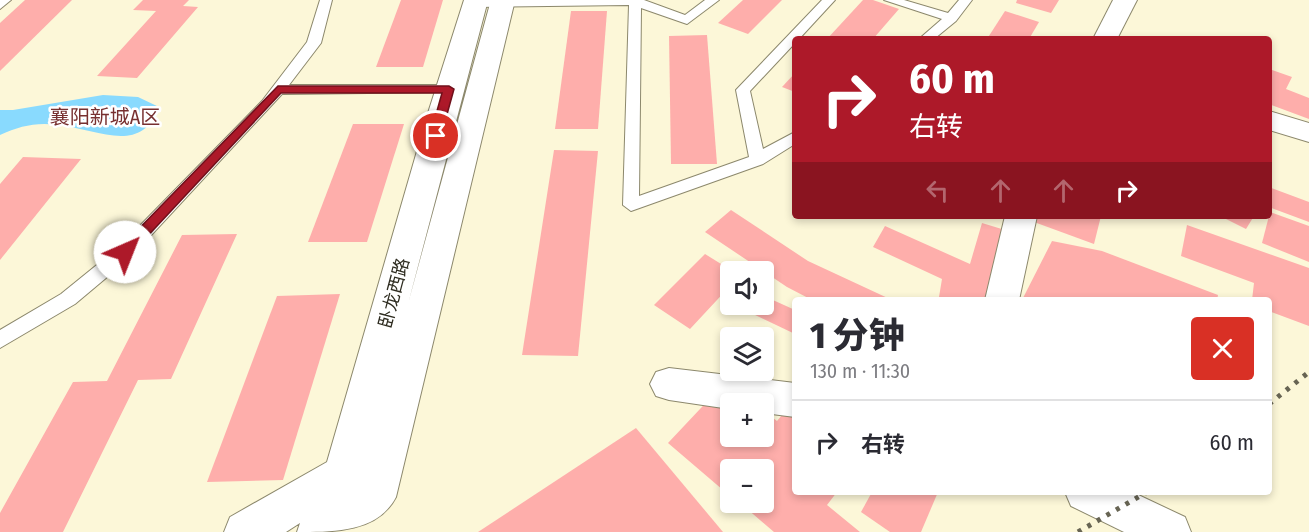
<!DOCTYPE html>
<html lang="zh">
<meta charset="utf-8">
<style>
body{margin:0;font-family:"Fira Sans Condensed","Noto Sans SC",sans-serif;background:#f2f2f3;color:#2b2b33;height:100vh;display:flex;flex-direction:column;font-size:22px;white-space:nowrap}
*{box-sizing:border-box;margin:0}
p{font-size:20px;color:#7c7c81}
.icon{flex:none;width:33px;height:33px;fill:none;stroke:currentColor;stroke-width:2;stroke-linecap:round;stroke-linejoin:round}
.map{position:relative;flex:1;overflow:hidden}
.panel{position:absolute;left:792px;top:297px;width:480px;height:198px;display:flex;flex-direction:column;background:#fff;border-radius:6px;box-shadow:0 3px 9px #0003}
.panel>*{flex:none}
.top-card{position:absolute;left:792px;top:36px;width:480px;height:183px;border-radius:6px;box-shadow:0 3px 9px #0003;background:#ad1929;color:#fff;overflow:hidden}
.controls{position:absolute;left:720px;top:261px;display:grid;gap:12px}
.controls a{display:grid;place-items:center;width:54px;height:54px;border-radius:6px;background:#fff;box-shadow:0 3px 9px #0003;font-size:30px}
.pin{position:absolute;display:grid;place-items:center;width:51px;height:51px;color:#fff;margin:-26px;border:3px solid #fff;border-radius:50%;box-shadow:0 2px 6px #0007}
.me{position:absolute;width:66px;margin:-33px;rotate:44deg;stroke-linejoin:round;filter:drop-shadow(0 0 4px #0008)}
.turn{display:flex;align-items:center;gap:21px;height:126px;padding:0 18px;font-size:27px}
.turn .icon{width:78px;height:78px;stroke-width:2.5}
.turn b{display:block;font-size:42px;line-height:51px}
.lanes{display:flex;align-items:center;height:57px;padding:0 18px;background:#0003;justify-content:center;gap:30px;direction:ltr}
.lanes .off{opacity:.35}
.round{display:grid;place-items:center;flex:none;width:63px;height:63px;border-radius:6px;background:#f2f2f3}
.summary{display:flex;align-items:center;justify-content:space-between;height:102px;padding:0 18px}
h1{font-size:36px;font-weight:800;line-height:45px}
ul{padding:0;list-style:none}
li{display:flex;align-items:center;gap:18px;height:84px;padding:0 18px;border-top:2px solid #e1e1e2}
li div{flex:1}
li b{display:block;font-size:22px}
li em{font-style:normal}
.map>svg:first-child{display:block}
</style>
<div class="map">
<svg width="1309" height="532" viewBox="0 0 1309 532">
<rect width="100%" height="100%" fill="#fcf7d8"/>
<path fill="#89dafe" d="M103 95 138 97 159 107C141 156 98 129 58 125 36 122 20 126 0 135V110H13Z"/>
<g fill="#feaeab">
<polygon points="25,0 72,0 0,71 0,23"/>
<polygon points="143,0 189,0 183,6 198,7 137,78 97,76 156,11 133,10"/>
<polygon points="401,0 443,0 423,67 376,67"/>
<polygon points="743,0 782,0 748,34 718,23"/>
<polygon points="863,0 873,0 899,9 873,39 827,39"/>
<polygon points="1017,0 1059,0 1051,13 1016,3"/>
<polygon points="571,11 607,11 598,129 555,129"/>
<polygon points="1005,11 1039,22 1029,39 987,39"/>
<polygon points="707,35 717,164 671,164 669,36"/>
<polygon points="1269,69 1292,77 1286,89 1309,98 1309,119 1269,104"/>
<polygon points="795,73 795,92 782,87"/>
<polygon points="353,124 404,124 367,242 308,242"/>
<polygon points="554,150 598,151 578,356 522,355"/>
<polygon points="23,157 81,159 0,260 0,184"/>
<polygon points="1269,187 1309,202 1309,222 1269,207"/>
<polygon points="731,210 808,261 892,300 812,300 787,287 705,232"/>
<polygon points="1270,212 1309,226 1309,262 1262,243"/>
<polygon points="1036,216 1101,216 1094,244 1034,222"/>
<polygon points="1220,216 1254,216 1246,229"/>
<polygon points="982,223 1005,230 987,300 947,300 939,297 942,279 873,247 885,226 970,264"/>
<polygon points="1187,225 1309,268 1309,326 1269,311 1269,300 1252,300 1254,283 1181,256"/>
<polygon points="237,234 171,379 138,380 63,532 0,532 0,513 73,382 107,381 182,235"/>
<polygon points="1052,241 1102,251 1218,295 1217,300 1022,300"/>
<polygon points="705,254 734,272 730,272 730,286 690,329 654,305"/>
<polygon points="340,294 283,480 207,482 277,296"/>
<polygon points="764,296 795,310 795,334 753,314 759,304 764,304"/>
<polygon points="716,392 730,404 730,436 764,436 764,411 777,421 787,409 795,415 795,492 837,492 827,505 860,532 774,532 739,502 764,502 764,470 730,470 730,496 668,443"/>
<polygon points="636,428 723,532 478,532"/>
<polygon points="872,492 938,492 921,532 890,532 861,512"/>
</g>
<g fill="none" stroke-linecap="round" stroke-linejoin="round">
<defs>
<g id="lane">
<polygon points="0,0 11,0 0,9"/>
<polygon points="320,0 332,0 321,43 289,85 449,85 454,86 456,89 454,92 282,94 131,257 75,304 0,348 0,330 61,294 119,247 262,101 307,42"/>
<polygon points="471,0 644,0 685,15 705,0 719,0 687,24 641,8 639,196 749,157 736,90 822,0 835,0 799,39 795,39 795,43 750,91 763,149 795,132 795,144 763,164 631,211 623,205 629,5 475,7 469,3"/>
<polygon points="884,0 904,0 948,13 959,0 972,0 956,21 934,39 919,39 942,19"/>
</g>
<g id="street">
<polygon points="1113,0 1137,0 1117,39 1093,39"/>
<polygon points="1269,111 1309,123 1309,142 1269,130"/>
<polygon points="1005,216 1037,216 1019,300 985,300"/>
<polygon points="669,368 795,383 795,417 764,413 764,404 730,404 730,409 669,400 656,396 650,384 656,372"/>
<polygon points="1065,492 1132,492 1185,517 1191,532 1124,532 1071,506"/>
</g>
<path id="secondary" d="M464 0H488L408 304 491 0H515L396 497C378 532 335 532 297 532L300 523 286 532H224L230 517 327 462 428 113Z"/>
</defs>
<use href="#lane" stroke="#8c886c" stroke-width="2"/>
<use href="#street" stroke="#8c886c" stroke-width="2"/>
<use href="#secondary" stroke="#8c886c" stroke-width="2"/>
<use href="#lane" fill="#fff" fill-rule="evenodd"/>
<use href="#street" fill="#fff" fill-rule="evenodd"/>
<use href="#secondary" fill="#fff" fill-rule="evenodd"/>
<g stroke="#676453" stroke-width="5" stroke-dasharray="4 7" stroke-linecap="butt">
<polyline points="1269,404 1309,372"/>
<polyline points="1078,532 1147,492"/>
</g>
</g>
<polygon fill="#ad1929" stroke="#70101b" stroke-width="1.5" points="278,86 449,86 454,89 441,136 436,140 430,136 442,93 281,93 129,256 120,256 120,248"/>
<g text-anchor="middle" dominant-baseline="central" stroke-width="5" stroke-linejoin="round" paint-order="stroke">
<g font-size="18" fill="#2e2c20" stroke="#fff">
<text transform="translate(394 293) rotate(-75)">卧龙西路</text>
</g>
<g font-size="20" fill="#773030" stroke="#fff">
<text x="105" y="117">襄阳新城A区</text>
</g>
</g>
</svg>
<div class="controls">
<a><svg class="icon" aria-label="sound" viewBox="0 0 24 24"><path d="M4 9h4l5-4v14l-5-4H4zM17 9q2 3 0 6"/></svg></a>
<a><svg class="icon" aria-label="layers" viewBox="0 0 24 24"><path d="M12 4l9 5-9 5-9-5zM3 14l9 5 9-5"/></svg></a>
<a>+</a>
<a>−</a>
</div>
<div class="pin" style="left:436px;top:136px;background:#d93025"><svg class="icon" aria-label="arrive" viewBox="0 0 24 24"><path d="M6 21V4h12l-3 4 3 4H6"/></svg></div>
<svg class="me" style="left:125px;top:252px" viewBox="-20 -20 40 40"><circle r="19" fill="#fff"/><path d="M0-13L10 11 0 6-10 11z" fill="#ad1929"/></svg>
<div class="top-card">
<div class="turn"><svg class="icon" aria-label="right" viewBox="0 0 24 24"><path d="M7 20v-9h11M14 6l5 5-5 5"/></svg><div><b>60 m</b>右转</div></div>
<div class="lanes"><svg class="icon off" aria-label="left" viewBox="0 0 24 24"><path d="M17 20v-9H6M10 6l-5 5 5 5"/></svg><svg class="icon off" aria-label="ahead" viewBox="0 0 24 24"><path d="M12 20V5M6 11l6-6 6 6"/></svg><svg class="icon off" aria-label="ahead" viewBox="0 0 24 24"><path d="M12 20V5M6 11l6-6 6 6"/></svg><svg class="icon" aria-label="right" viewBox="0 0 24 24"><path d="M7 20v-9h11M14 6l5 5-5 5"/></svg></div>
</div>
<section class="panel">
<div class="summary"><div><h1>1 分钟</h1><p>130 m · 11:30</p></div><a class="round" style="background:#d93025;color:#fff"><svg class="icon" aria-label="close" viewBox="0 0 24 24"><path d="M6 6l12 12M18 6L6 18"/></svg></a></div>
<ul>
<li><svg class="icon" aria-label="right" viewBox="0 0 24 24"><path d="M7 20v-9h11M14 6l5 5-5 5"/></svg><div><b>右转</b></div><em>60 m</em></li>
</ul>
</section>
</div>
